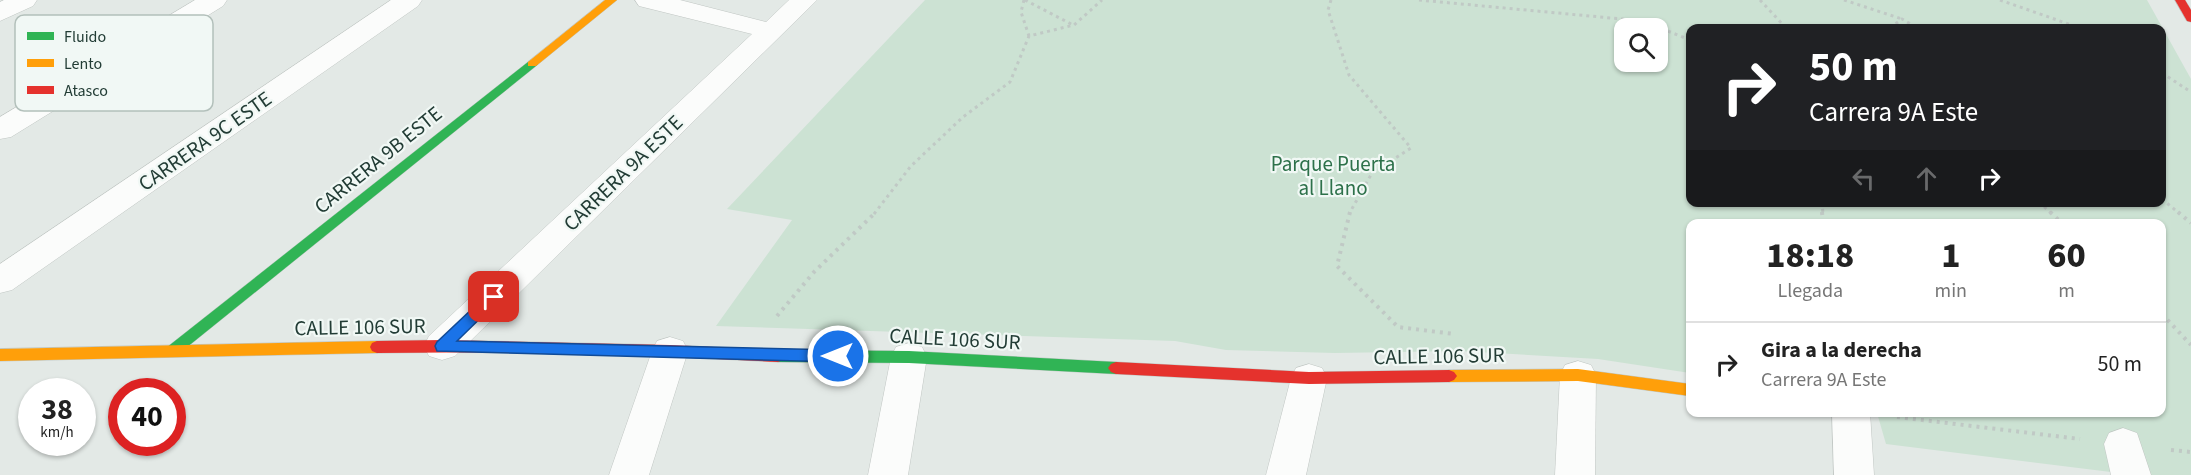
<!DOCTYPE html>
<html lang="es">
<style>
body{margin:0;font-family:"Source Sans 3",sans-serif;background:#f6f6f6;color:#222;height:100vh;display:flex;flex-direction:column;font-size:22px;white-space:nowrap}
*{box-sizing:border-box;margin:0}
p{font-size:20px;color:#767676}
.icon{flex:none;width:33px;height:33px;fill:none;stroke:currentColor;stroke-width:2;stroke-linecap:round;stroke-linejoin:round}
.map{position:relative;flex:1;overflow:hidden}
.sheet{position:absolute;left:1686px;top:219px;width:480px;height:198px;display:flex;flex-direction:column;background:#fff;border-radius:12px;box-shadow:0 2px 4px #0004}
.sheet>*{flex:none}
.top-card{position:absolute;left:1686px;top:24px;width:480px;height:183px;border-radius:12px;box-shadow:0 2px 4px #0004;background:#202124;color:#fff;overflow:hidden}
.tools{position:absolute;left:1614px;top:18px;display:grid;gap:12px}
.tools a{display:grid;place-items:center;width:54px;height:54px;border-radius:12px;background:#fff;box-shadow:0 2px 4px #0004;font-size:30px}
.speed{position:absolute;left:18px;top:378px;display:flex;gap:12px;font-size:30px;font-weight:700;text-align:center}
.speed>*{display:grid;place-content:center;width:78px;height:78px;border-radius:50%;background:#fff;box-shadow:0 2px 4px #0004;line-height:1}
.speed small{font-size:15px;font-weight:400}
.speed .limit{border:9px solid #d22;background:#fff;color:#111}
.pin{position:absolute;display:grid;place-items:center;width:51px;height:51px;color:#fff;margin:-26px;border-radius:12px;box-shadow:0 3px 9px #0006}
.me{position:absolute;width:66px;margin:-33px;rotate:270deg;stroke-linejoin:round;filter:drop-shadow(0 0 4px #0008)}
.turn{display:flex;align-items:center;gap:21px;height:126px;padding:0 24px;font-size:27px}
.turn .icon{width:78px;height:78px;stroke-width:2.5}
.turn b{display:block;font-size:42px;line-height:51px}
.lanes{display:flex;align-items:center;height:57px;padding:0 24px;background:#0003;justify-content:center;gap:30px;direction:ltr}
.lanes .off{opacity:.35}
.eta{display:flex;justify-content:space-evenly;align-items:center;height:102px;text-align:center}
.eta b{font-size:36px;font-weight:800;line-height:42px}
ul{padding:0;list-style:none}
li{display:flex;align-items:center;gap:18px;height:84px;padding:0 24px;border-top:2px solid #e0e0e0}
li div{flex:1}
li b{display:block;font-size:22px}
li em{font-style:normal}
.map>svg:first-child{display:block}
</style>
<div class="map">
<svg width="2191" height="475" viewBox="0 0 2191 475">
<rect width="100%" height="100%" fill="#e3e9e6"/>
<path fill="#cce2d3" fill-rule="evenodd" d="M925 0H2147L2191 79V475H2135L1886 444 1877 413 2162 412V224H1690V373L1598 359 1459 351 1335 353 1226 350 1175 341 716 326 792 220 727 209ZM1624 28H1658V62H1624ZM1690 28H2162V202H1690Z"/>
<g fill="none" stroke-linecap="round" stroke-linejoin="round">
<defs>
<g id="street">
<polygon points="4,0 37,0 33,6 0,21 0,2"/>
<polygon points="195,0 227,0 223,6 11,137 0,139 0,117"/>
<polygon points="391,0 422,0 418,6 12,290 0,293 0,264"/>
<polygon points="635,0 680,0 766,22 789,0 817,0 455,356 442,360 429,356 424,346 429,336 752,34 639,6"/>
<polygon points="670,337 683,341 688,351 649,475 609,475 652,351 657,341"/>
<polygon points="909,343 922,347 927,357 908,475 868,475 891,357 896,347"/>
<polygon points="1578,361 1591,365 1596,375 1595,475 1555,475 1560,375 1565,365"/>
<polygon points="1309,364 1322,368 1327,378 1306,475 1266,475 1291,378 1296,368"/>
<polygon points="1832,412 1870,412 1874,475 1834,475"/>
<polygon points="2123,428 2137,433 2151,475 2111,475 2104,444 2109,433"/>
</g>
<g id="fast">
<polygon points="532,61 538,64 536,66 176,356 166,356 164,352 166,348 528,62"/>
<polygon points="778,350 909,351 1116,362 1121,364 1124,368 1121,372 1116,374 909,363 778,362 773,360 771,356 773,352"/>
</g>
<g id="slow">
<polygon points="605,0 617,0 536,66 528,66 528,62"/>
<polygon points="377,341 382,343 384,347 382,351 377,353 0,361 0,349"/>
<polygon points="1578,369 1690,384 1690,396 1578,381 1449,382 1444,380 1441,376 1444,372 1449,370"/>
</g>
<g id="jam">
<polygon points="2175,0 2185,0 2191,10 2191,22 2187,21"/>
<path d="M442 340 670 345 778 350 783 352 785 356 783 360 778 362C645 355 511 351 377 353L372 351 370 347 372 343 377 341Z"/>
<polygon points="1116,362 1309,372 1449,370 1454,372 1457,376 1454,380 1449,382 1309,384 1116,374 1111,372 1108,368 1111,364"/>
</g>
</defs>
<use href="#street" stroke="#c0c6c3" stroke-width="1"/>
<use href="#fast" stroke="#bfc7c4" stroke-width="1"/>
<use href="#slow" stroke="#bfc7c4" stroke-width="1"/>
<use href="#jam" stroke="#bfc7c4" stroke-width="1"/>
<g stroke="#c0c9c5" stroke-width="3" stroke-dasharray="3 4" stroke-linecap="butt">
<polyline points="1024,0 1021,12 1029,36"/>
<polyline points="1025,0 1073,25"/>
<polyline points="1331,0 1328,10 1349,75 1411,148 1372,173 1349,214"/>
<polyline points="1419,0 1643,21 1690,40"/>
<polyline points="1760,0 1786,28"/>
<polyline points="1844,0 1902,19"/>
<polyline points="2000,0 2080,28"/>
<polyline points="1890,28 1902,19 1917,28"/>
<polyline points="2162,73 2191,92"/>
<polyline points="2162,199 2180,214"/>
<polyline points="1822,202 1823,214"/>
<polyline points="2039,202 2052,214"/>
<polyline points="874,214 911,166 963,117 1010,82 1029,36 1074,25 1102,0"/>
</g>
<g stroke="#c0c9c5" stroke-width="4" stroke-dasharray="3 5" stroke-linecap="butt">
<polyline points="1350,212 1337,266 1398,327 1454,334"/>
<polyline points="1822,212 1823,224"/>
<polyline points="2050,212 2063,224"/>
<polyline points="2178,212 2191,223"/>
<polyline points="2162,314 2191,345"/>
<polyline points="777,316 814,272 876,212"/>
<polyline points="1897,417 2080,439"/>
<polyline points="2171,450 2191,452"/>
</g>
<use href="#street" fill="#fbfcfb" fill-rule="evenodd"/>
<use href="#fast" fill="#30b455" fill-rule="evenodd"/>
<use href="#slow" fill="#ff9f0a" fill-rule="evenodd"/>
<use href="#jam" fill="#e5322d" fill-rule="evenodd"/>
</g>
<polygon fill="#1a73e8" stroke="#114b97" stroke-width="1.5" points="494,291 499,293 502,297 499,300 457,341 838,350 846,356 838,362 437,351 435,346 437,342 489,293"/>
<g text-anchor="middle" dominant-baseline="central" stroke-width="4.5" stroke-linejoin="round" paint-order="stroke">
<g font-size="21" fill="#223c35" stroke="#f1f8f5">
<text transform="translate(205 141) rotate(-35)">CARRERA 9C ESTE</text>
<text transform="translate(378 160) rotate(-39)">CARRERA 9B ESTE</text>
<text transform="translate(623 173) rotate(-44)">CARRERA 9A ESTE</text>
<text transform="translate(360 327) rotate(-1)">CALLE 106 SUR</text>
<text transform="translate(955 339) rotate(3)">CALLE 106 SUR</text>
<text transform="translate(1439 356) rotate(-1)">CALLE 106 SUR</text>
</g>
<g font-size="21" fill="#2d714a" stroke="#f1f8f5">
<text x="1333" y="164">Parque Puerta<tspan x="1333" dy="24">al Llano</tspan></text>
</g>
</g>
<rect x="15" y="15" width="198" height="96" rx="9" fill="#f1f8f5" stroke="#b3c0bb" stroke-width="1.5"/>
<rect x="27" y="32" width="27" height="8" fill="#30b455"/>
<rect x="27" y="59" width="27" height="8" fill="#ff9f0a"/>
<rect x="27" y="86" width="27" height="8" fill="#e5322d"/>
<g font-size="16" fill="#223c35">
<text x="64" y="42">Fluido</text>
<text x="64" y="69">Lento</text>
<text x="64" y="96">Atasco</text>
</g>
</svg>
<div class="tools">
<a><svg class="icon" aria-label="search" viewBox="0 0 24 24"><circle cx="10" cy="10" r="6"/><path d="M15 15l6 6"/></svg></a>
</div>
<div class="speed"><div>38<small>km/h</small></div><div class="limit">40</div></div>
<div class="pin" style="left:494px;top:297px;background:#d93025"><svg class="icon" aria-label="arrive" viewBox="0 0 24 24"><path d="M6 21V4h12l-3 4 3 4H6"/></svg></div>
<svg class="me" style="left:838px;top:356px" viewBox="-20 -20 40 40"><circle r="17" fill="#1a73e8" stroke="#fff" stroke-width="3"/><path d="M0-11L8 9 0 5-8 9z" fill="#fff"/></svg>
<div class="top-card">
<div class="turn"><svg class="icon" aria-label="right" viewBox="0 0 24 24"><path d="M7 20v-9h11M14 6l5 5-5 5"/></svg><div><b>50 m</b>Carrera 9A Este</div></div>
<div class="lanes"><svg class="icon off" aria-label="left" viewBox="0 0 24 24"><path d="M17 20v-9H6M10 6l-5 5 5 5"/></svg><svg class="icon off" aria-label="ahead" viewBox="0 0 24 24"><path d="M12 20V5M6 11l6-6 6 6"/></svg><svg class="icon" aria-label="right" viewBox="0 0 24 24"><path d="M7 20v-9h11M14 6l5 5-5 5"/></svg></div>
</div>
<section class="sheet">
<div class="eta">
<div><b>18:18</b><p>Llegada</p></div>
<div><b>1</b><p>min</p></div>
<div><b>60</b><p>m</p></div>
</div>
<ul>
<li><svg class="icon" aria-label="right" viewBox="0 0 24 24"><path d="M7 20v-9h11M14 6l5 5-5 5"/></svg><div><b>Gira a la derecha</b><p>Carrera 9A Este</p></div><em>50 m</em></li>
</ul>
</section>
</div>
